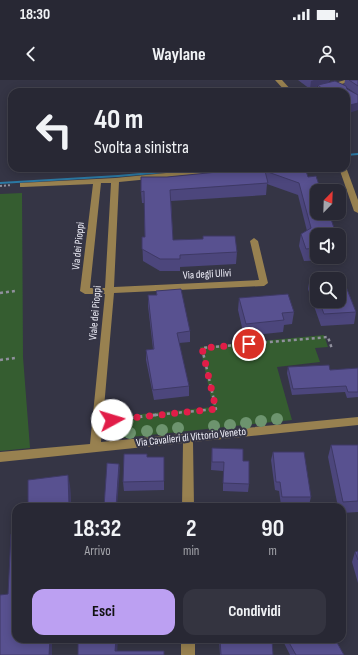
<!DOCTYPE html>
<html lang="it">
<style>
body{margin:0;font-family:"Sofia Sans Condensed",sans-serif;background:#343440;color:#f1f3f6;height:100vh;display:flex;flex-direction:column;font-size:15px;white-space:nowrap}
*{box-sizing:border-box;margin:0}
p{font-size:13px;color:#a5a6ac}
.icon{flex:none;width:22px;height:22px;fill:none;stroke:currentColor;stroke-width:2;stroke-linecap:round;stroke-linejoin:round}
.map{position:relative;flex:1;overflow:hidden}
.details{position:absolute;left:12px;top:423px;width:334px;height:140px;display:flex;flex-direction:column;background:#282834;border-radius:12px;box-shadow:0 2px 10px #0003,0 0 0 1px #44444f}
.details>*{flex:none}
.hud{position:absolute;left:8px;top:8px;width:342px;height:84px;border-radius:12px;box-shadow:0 2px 10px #0003,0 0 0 1px #44444f;background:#282834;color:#f1f3f6;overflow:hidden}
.needle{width:26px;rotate:23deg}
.fabs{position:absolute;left:310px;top:104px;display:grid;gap:8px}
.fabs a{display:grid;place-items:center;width:36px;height:36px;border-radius:8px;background:#282834;box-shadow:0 2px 10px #0003,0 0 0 1px #44444f;font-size:20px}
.pin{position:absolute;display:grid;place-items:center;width:34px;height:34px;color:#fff;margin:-17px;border:2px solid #fff;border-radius:50%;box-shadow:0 1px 4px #0007}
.me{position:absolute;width:44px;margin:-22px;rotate:84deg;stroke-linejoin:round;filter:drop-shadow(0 0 3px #0008)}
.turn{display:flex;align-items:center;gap:14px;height:84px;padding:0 20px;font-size:18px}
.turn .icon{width:52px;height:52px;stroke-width:2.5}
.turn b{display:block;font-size:28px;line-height:34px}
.eta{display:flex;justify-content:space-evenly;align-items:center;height:68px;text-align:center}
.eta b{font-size:24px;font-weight:700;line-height:28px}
.cta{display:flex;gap:8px;margin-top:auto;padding:8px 20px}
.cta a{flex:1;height:46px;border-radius:12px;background:#bca0f2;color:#111;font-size:16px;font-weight:700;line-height:46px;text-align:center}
.cta a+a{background:#343440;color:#f1f3f6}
.status{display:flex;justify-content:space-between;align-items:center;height:28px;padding:0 20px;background:#282834;direction:ltr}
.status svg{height:11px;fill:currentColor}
header{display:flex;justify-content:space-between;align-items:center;height:52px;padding:0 20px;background:#282834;font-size:18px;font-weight:700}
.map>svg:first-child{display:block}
</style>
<div class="status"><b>18:30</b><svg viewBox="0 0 49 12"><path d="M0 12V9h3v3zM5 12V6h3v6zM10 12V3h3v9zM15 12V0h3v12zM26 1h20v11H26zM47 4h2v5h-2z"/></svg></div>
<header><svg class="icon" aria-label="back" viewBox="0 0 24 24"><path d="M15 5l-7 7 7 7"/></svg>Waylane<svg class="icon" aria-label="person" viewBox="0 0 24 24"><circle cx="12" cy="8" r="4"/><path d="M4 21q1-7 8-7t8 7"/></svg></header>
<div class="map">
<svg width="358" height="575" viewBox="0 0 358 575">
<rect width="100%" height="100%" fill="#353545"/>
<g fill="#355d30">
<polygon points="22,113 23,277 30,368 0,371 0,114"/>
<polygon points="324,255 328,267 315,268 320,282 277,287 292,340 112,359 112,337 213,327 200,267"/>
</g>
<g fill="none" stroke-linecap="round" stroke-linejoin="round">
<g fill="#2b79a4" fill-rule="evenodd">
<polygon points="358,73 358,75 346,76 346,74"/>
<polygon points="196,88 211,88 209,89 118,97 0,104 0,102 118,95"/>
</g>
<polyline stroke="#90909d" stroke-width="2" stroke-dasharray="2 2" stroke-linecap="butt" points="0,106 12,105"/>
<g stroke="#90909d" stroke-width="2.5" stroke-dasharray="3 3" stroke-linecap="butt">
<polyline points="0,213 15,211"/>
<polyline points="0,280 15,278"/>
<polyline points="155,335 216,329 202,268 328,257 332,269"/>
</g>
<polyline stroke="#90909d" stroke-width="3" stroke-dasharray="3.5 3.5" stroke-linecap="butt" points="111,340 164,334"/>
<g fill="#988150" fill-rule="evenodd">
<polygon points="275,0 282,0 293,12 286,12"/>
<polygon points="345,0 355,0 315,12 304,12"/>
<polygon points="346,87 358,120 358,133 354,131 339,88"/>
<path d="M217 88H245L241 90 119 102 114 207 259 200 250 161 254 158 258 161 268 203 264 206 114 213 101 362 358 337V345L193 362 194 427H182L183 363 0 382V372L90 364 105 214H85L80 211 93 104 23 107H20V103L115 98ZM101 103H111L105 208H90Z"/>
<rect x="181" y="559" width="14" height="16"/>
</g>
</g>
<g fill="#6d946e">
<circle cx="277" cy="339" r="6"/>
<circle cx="261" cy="341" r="6"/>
<circle cx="246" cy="343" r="6"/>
<circle cx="230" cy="345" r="6"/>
<circle cx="214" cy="346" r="6"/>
<circle cx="178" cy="348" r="6"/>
<circle cx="162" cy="350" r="6"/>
<circle cx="147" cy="351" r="6"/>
<circle cx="130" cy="353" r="6"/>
<circle cx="116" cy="354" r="6"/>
</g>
<g fill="#4c467c" fill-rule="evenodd">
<path d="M298 0H330L328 3 344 5 345 0H358V23L346 12H317L318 6 310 9ZM346 7 355 13 347 9Z"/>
<polygon points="284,88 308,97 336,154 335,155 317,155 317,177 326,177 326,180 304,181 299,166 301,154 307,151 298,115 267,104 266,115 171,121 173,160 203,159 203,156 237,172 236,184 180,187 180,191 160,191 143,181 142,157 145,157 144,123 142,123 141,112 167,97"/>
<path d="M341 194 356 232 354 244 321 246 308 209 310 197ZM317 199H339V221H317Z"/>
<polygon points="156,211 190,251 190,262 179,263 189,306 189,316 154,320 146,280 146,270 153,269 148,226 148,215 156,215"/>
<polygon points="239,218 294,232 292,244 284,245 283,252 244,256 238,230"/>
<polygon points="288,287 330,290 358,288 358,317 347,318 345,312 292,315 287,293"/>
<polygon points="331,365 358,365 358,432 342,433 342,427 338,427 328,377"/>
<polygon points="212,368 243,381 249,404 248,412 223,411 223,391 211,390"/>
<polygon points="273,372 311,417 309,425 281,425 279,411 275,410 271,380"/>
<polygon points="147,377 164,377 164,410 124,411 123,402"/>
<polygon points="70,405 71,427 28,427"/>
<polygon points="358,471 358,503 352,482 355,472"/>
<polygon points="219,559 272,559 273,575 220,575"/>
<polygon points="282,559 335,559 344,575 290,575"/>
</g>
<g fill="#3e3965">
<polygon points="314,0 330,0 328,3 318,5 318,6 310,9 311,1"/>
<polygon points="358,23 358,30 346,34 346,26"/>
<polygon points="119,384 120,388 117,427 116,427"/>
<polygon points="68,395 70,405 71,427 70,427 69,425"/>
<polygon points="50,559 52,559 52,575 49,575"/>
<polygon points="116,559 118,559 117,575 115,571"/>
</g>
<g fill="#585190" stroke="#3e3965">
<polygon points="349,0 358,0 358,6"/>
<polygon points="335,1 346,6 347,9 358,15 358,23 346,26 346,12 326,12 318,5"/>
<polygon points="284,88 305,88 308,97 316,96 321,111 317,111 317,133 329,133 336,154 323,153 323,155 317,155 317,168 306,169 301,154 311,148 299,103 265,91 268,103 170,110 173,160 203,159 203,156 235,156 237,172 180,175 180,179 160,179 142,169 142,157 145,157 144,111 141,112 141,97 167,97 238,90"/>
<polygon points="341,194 356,232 324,234 319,221 339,221 339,199 317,199 317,216 310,197"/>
<polygon points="181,209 190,251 177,253 189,306 153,310 146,270 154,269 148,215 157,215 156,211"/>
<polygon points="288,214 294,232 282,233 284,240 246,244 239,218"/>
<polygon points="329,285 330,290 358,288 358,312 348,312 346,306 293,309 288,287"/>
<polygon points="331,365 358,365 358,421 343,422"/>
<polygon points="212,368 243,369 243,381 249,381 249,404 223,403 224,382 212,382"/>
<polygon points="273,372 304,372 311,417 282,417 280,402 276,402"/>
<polygon points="124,374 147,374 147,377 164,377 164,401 123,402"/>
<polygon points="107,383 119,384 116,427 104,427"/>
<polygon points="68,395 69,425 59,426 59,427 28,427 28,400"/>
<polygon points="16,453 16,559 50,559 49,575 0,575 0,515 8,514 11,454"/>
<polygon points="358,471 358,480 355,472"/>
<polygon points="78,559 116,559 115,571 164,571 164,575 78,575"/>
<polygon points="220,559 272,559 273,575 221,575"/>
<polygon points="287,559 335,559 344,575 296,575"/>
</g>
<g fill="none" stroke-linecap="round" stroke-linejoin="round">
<polyline stroke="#e11d48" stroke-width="7" stroke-dasharray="0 12.6" points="112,340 216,329 202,268 249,264"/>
</g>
<g text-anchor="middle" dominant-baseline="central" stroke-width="4" stroke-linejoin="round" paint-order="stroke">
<g font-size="11" fill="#f0f0fa" stroke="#353545">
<text transform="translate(78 166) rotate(-84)">Via dei Pioppi</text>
<text transform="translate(207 194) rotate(-3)">Via degli Ulivi</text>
<text transform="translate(95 233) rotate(-85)">Viale dei Pioppi</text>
<text transform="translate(191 357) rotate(-6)">Via Cavalieri di Vittorio Veneto</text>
</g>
</g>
</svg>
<div class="fabs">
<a><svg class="needle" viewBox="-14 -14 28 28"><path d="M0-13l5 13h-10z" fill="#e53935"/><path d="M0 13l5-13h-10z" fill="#a5a6ac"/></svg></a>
<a><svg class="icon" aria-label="sound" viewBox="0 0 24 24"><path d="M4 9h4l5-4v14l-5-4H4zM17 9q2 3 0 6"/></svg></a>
<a><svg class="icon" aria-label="search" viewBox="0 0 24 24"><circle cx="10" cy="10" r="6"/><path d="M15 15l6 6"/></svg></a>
</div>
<div class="pin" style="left:249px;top:264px;background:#d93025"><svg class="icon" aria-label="arrive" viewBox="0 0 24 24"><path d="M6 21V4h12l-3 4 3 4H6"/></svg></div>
<svg class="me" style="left:112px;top:340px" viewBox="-20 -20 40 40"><circle r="19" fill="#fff"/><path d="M0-13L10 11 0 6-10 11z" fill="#e11d48"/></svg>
<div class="hud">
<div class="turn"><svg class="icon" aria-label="left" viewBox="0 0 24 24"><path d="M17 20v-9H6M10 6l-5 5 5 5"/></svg><div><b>40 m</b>Svolta a sinistra</div></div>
</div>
<section class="details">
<div class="eta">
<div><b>18:32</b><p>Arrivo</p></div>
<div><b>2</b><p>min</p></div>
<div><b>90</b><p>m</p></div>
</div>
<div class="cta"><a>Esci</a><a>Condividi</a></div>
</section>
</div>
